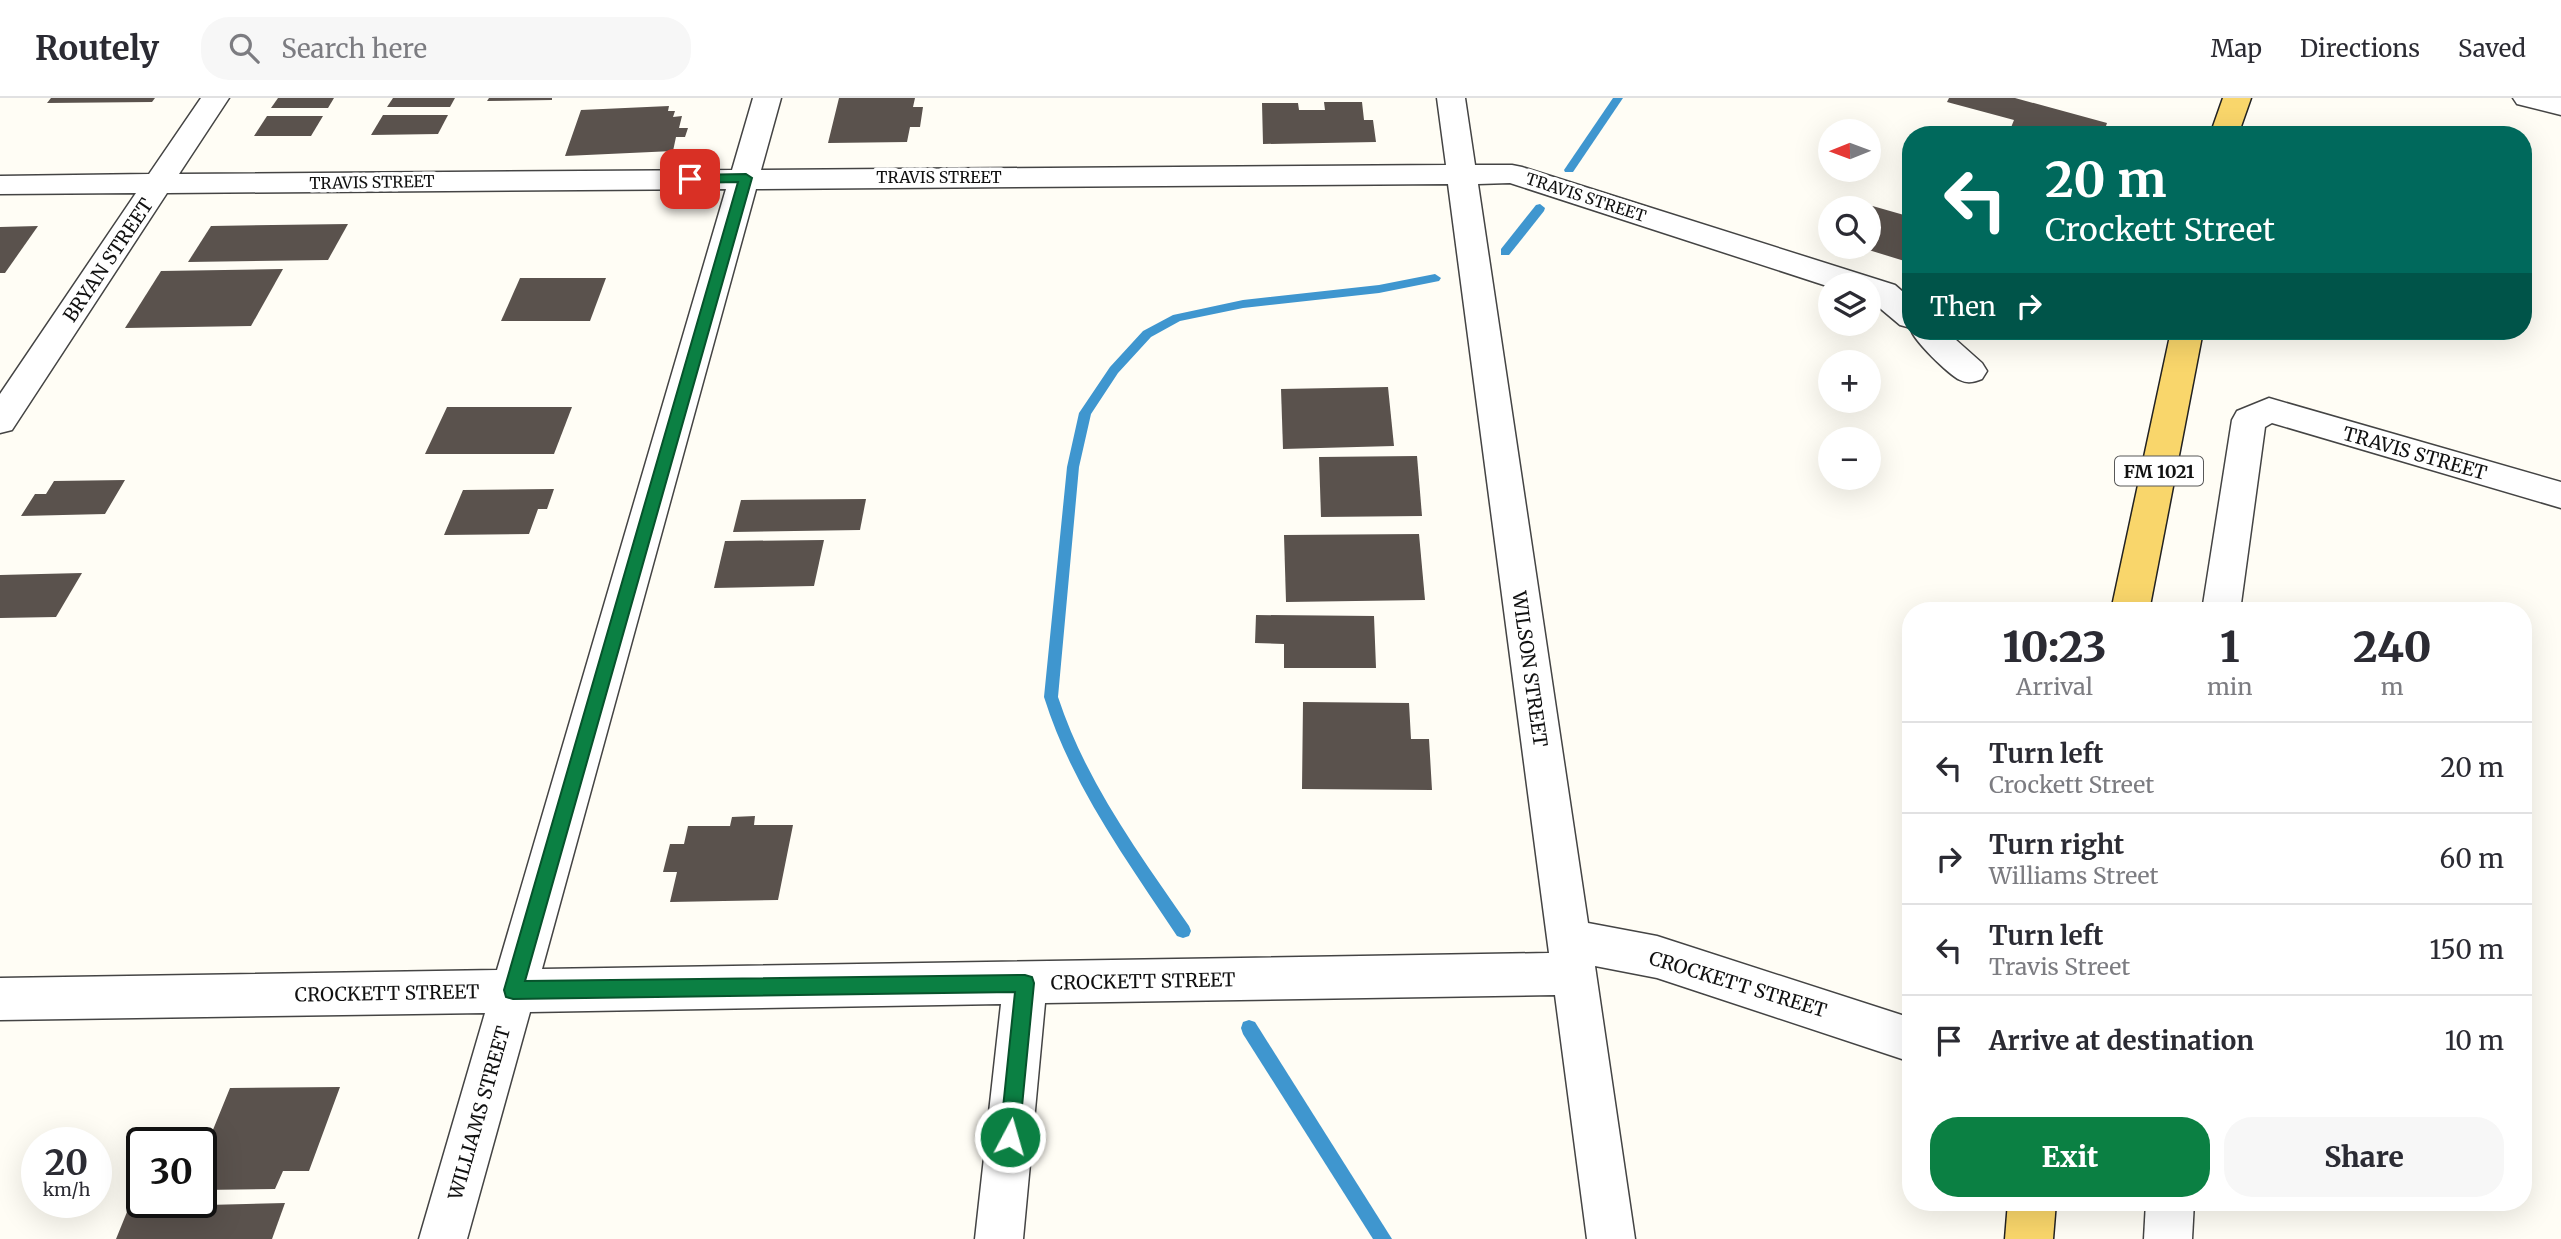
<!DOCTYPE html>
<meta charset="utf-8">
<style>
body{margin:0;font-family:Merriweather,serif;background:#f7f7f7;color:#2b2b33;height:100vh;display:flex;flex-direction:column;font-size:26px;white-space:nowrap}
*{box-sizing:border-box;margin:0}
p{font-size:23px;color:#7c7c81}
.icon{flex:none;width:38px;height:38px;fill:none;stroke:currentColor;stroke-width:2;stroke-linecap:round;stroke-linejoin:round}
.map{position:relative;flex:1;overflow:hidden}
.panel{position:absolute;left:1902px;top:504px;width:630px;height:609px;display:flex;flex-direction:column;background:#fff;border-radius:28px;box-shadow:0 7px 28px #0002}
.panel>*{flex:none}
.top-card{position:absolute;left:1902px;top:28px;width:630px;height:214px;border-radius:28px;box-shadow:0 7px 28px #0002;background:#00695c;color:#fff;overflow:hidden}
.needle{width:46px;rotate:269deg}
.fabs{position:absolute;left:1818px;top:21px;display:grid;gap:14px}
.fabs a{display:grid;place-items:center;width:63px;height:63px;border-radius:50%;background:#fff;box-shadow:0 7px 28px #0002;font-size:35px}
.speed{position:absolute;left:21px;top:1029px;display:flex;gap:14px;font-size:35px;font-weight:700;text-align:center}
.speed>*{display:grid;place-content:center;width:91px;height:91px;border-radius:50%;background:#fff;box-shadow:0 7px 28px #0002;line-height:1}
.speed small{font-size:18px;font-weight:400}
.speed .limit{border:4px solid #111;border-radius:10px;background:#fff;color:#111}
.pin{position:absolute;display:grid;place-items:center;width:60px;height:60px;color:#fff;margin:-30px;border-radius:14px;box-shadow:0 4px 10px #0006}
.me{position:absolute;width:77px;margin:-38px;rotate:6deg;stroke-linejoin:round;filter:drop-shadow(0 0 5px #0008)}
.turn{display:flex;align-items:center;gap:24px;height:147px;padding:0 28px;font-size:32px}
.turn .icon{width:91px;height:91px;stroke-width:2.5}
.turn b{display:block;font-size:49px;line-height:60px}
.then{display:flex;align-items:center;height:66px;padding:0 28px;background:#0003;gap:14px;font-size:26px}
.eta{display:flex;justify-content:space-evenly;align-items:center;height:119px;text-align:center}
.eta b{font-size:42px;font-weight:800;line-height:49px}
.button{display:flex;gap:14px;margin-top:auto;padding:14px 28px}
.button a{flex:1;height:80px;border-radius:28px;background:#0b8043;color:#fff;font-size:28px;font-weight:800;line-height:80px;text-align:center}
.button a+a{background:#f7f7f7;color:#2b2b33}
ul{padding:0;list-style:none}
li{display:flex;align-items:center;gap:21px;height:91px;padding:0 28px;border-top:2px solid #e1e1e2}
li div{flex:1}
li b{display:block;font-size:26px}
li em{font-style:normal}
header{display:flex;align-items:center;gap:42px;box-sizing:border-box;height:98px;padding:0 35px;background:#fff;border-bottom:2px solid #e1e1e2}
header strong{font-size:33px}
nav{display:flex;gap:38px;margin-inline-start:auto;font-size:24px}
.search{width:490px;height:63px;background:#f7f7f7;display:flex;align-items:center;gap:18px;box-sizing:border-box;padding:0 24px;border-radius:28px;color:#7c7c81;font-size:26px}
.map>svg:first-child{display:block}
</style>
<header>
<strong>Routely</strong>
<div class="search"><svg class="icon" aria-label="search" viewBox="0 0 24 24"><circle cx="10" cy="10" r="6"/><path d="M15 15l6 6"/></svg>Search here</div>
<nav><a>Map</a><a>Directions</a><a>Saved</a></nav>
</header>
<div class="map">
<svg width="2561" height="1141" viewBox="0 0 2561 1141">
<rect width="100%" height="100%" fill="#fffdf5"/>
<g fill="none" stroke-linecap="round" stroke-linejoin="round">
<g fill="#3f96cf" fill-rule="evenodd">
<polygon points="1613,0 1623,0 1573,74 1565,74 1564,72"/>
<polygon points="1540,106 1545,110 1544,113 1509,157 1501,157 1501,151 1536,107"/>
<path d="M1435 176 1441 180 1439 183 1379 195 1243 210 1180 223 1151 239 1118 275 1091 316 1079 369 1058 599C1086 684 1138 754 1189 828L1191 833 1189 838 1183 840 1177 838C1126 761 1072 688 1044 599L1067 369 1079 315 1110 269 1143 233 1173 217 1243 202 1379 187Z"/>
<polygon points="1249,922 1255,924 1392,1141 1373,1141 1243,936 1241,930 1243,924"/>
</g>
</g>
<g fill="#5a524d">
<polygon points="51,0 155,0 152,4 47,5"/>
<polygon points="278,0 334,0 328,10 271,10"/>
<polygon points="393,0 455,0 450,9 387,9"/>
<polygon points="489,0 552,0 552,2 487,3"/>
<polygon points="839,0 915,0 913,9 923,9 920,29 910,29 907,44 828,45"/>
<polygon points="1949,0 2015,0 2107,25 2103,37 2025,37 2010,32 2014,22 1947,4"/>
<polygon points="1324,4 1362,4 1364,22 1373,22 1376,44 1263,46 1262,5 1298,5 1299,12 1325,12"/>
<polygon points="669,8 668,13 675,13 673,19 682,18 679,30 688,30 685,39 676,39 673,53 565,58 581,12"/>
<polygon points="383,17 448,17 438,36 371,37"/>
<polygon points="267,18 323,18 311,38 254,38"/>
<polygon points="1848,101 1911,119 1911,165 1859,149 1869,149 1869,110 1845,110"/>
<polygon points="348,126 328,162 188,164 211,128"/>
<polygon points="38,128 5,175 0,175 0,129"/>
<polygon points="283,171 251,228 125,230 161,173"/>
<polygon points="520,180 606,180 590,223 501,223"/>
<polygon points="1388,289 1394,348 1283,351 1281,291"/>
<polygon points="447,309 572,309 554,356 425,356"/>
<polygon points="1417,358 1422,418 1321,419 1319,359"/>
<polygon points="125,382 105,416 21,418 35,396 46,396 54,383"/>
<polygon points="554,391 547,411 538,411 529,436 444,437 463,392"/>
<polygon points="866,401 860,432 733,434 741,402"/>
<polygon points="1419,436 1425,502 1286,504 1284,437"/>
<polygon points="824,442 814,488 714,490 725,443"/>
<polygon points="82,475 56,519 0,520 0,477"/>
<polygon points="1256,517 1374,518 1376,570 1284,570 1284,546 1255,545"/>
<polygon points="1303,604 1409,605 1411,641 1429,641 1432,692 1302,691"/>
<polygon points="755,718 754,727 793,727 778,802 670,804 677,774 663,774 670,746 684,746 688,728 730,728 732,719"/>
<polygon points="340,989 309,1073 283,1073 275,1091 201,1092 201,1045 208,1044 230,990"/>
<polygon points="142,1063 142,1093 128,1093"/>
<polygon points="285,1105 272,1141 116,1141 129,1109"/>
</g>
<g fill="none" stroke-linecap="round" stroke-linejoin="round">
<defs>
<g id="minor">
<path d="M201 0H229L179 76 732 72 753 0H781L761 72 1446 67 1437 0H1465L1475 67H1512L1522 69 1895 187 1911 201V230L1900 227 1869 201V187L1830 189 1510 85 1478 86 1588 825 1657 838 1911 920V960L1905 962 1657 880 1595 868 1635 1141H1587L1555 897 1045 905 1023 1141H975L1001 906 530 914 467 1141H419L485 915 0 922V880L497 872 726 91 167 95 12 332 0 335V296L136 95 0 96V78L149 76ZM1448 86 1549 855 542 871 756 91Z"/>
<polygon points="2513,0 2561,0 2561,17 2517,6"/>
<path d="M1911 231 1946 233 1982 265 1987 273 1982 281C1974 284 1968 286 1960 282 1949 277 1912 241 1911 231Z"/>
<polygon points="2269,300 2561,384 2561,410 2272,325 2265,329 2240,513 2202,513 2232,322 2237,313"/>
<polygon points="2146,1104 2194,1104 2192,1141 2144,1141"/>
</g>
<g id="primary">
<polygon points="2223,0 2251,0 2238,37 2210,37"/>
<polygon points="2171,233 2203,233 2149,513 2111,513"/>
<polygon points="2008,1104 2056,1104 2053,1141 2005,1141"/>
</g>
</defs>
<use href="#minor" stroke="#444" stroke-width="3"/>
<use href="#primary" stroke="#222" stroke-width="3"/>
<use href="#minor" fill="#fff" fill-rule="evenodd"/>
<use href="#primary" fill="#f9d66b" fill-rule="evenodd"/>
</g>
<polygon fill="#0b8043" stroke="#07532c" stroke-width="2" points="746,76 752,80 525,883 1025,877 1032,879 1034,885 1019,1039 1016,1046 1010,1049 1003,1046 1000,1039 1015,894 513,901 506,899 504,892 738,84 690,85 683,81 690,77"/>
<g text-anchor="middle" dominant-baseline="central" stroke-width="7" stroke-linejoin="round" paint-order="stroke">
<g font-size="16" fill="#111" stroke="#fff">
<text x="939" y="79">TRAVIS STREET</text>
<text transform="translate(372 84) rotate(-1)">TRAVIS STREET</text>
<text transform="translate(1586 99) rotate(18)">TRAVIS STREET</text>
</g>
<rect fill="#fff" stroke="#585858" stroke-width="2" x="2115" y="358.5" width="88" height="29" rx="5"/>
<g font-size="18" font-weight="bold" fill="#111">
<text x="2159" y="373">FM 1021</text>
</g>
<g font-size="19" fill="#111" stroke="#fff">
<text transform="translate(108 162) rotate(-56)">BRYAN STREET</text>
<text transform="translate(2415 355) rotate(16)">TRAVIS STREET</text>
<text transform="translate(1530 571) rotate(82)">WILSON STREET</text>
<text transform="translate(1143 883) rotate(-1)">CROCKETT STREET</text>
<text transform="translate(1738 886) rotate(17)">CROCKETT STREET</text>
<text transform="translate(387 895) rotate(-1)">CROCKETT STREET</text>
<text transform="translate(479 1015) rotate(-74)">WILLIAMS STREET</text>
</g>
</g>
</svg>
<div class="fabs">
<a><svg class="needle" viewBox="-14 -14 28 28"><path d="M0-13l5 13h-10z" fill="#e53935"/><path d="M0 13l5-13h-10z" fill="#7c7c81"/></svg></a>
<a><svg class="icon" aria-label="search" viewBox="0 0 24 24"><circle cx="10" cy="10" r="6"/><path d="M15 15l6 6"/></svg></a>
<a><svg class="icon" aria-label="layers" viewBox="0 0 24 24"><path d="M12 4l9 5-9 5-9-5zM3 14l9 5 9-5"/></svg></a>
<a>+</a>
<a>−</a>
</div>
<div class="speed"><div>20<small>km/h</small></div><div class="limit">30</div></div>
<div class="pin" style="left:690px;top:81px;background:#d93025"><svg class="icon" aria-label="arrive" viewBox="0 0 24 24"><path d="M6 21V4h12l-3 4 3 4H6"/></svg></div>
<svg class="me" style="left:1010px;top:1039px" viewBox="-20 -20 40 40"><circle r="17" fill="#0b8043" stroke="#fff" stroke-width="3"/><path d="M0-11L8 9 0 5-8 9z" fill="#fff"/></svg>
<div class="top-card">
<div class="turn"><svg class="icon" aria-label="left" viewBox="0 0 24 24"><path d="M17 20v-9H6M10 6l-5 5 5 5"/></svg><div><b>20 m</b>Crockett Street</div></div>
<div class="then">Then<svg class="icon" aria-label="right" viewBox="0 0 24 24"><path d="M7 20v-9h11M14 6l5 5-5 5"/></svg></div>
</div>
<section class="panel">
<div class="eta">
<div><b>10:23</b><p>Arrival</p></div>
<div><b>1</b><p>min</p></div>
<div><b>240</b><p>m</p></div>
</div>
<ul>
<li><svg class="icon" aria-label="left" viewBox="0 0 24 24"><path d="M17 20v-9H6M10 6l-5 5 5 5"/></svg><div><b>Turn left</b><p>Crockett Street</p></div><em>20 m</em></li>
<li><svg class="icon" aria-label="right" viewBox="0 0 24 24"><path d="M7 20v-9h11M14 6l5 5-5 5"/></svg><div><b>Turn right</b><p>Williams Street</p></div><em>60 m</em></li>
<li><svg class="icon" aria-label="left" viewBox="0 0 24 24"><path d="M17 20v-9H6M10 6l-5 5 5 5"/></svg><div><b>Turn left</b><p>Travis Street</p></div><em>150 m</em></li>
<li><svg class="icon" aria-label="arrive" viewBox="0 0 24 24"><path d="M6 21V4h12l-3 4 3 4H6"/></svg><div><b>Arrive at destination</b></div><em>10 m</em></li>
</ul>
<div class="button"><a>Exit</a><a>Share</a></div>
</section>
</div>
